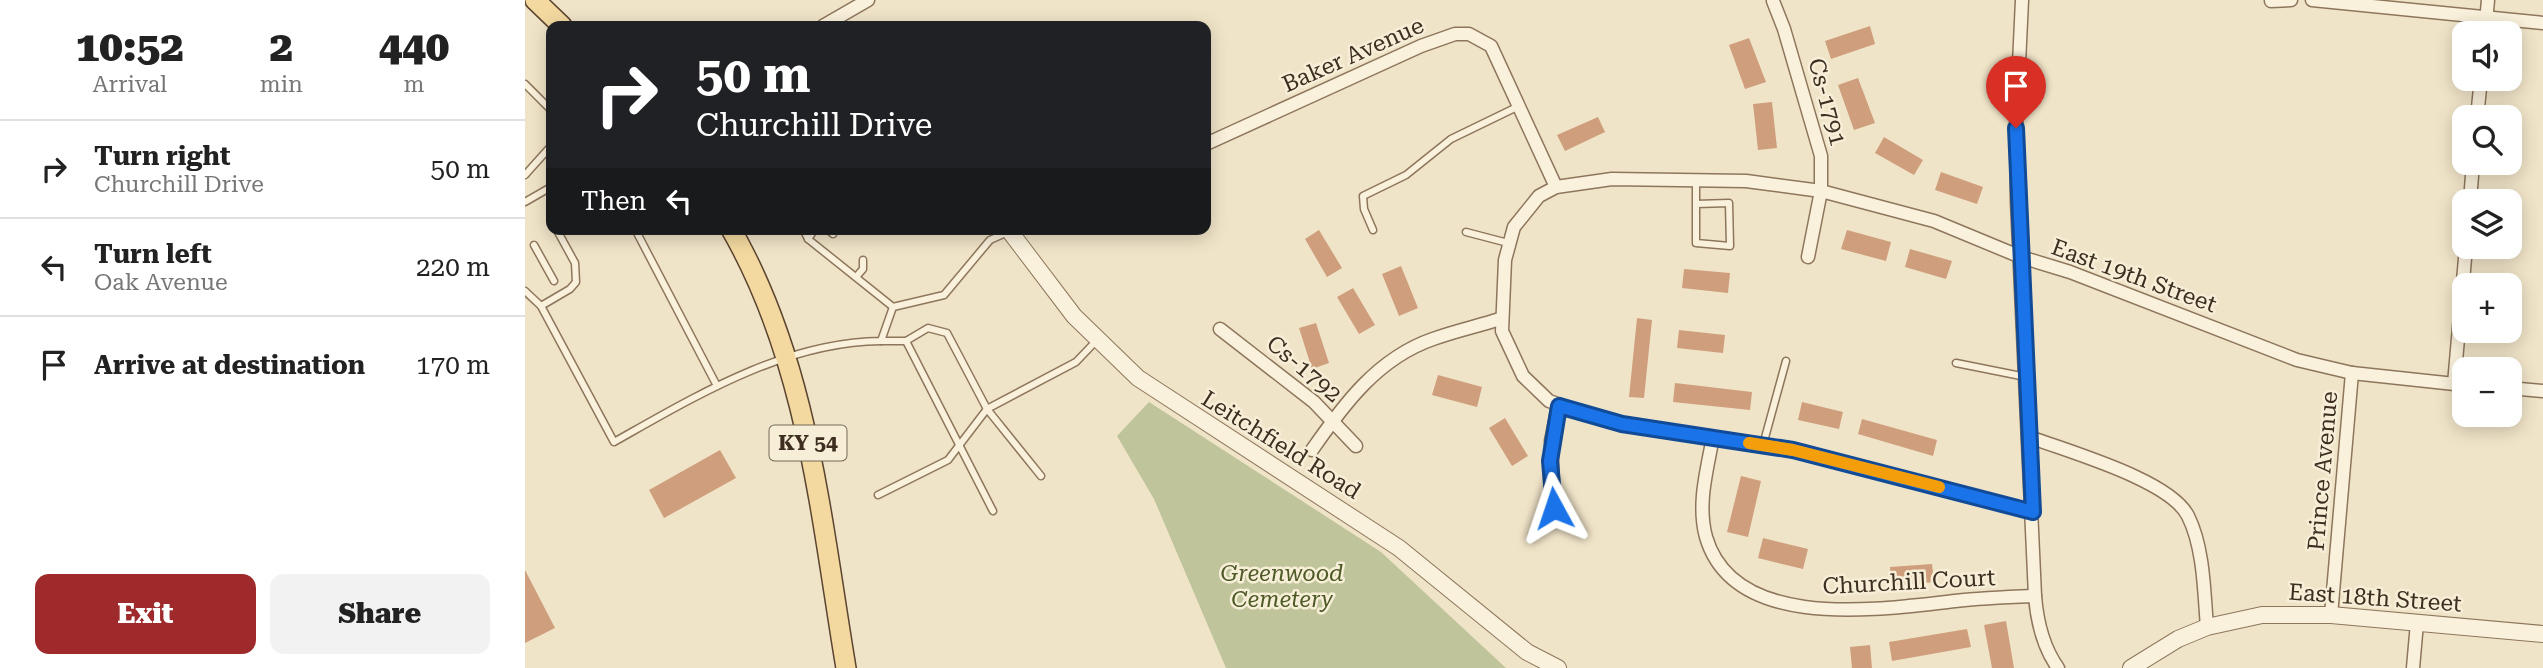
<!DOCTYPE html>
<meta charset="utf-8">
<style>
body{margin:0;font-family:"Roboto Serif",serif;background:#f2f2f2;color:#222;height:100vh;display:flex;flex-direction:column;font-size:26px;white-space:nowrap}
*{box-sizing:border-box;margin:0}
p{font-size:23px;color:#767676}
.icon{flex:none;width:38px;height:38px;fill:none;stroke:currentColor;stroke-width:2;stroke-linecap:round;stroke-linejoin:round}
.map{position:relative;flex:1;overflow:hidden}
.panel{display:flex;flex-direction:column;background:#fff;width:525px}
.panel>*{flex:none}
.guide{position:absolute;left:21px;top:21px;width:665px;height:214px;border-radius:14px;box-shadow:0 4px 18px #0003;background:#202124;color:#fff;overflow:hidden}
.controls{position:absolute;left:1927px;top:21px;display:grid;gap:14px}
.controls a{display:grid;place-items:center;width:70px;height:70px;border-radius:14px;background:#fff;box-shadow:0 4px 18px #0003;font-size:35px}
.pin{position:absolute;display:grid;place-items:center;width:60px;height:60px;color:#fff;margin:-72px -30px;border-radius:50% 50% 50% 0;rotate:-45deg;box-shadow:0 0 7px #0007}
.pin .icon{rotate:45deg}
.me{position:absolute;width:77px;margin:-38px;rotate:355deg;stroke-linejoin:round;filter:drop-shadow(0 0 5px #0008)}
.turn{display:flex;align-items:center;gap:24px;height:147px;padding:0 35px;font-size:32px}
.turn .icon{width:91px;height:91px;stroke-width:2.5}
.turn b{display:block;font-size:49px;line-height:60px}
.then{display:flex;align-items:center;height:66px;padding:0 35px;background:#0003;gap:14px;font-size:26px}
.eta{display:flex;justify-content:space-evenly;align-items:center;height:119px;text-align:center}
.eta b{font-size:42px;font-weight:800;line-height:49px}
.primary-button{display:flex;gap:14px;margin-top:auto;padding:14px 35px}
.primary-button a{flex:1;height:80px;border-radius:14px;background:#9e2a2b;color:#fff;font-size:28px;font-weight:800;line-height:80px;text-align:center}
.primary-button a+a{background:#f2f2f2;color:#222}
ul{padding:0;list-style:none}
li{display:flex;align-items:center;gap:21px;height:98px;padding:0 35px;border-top:2px solid #e0e0e0}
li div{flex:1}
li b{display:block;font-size:26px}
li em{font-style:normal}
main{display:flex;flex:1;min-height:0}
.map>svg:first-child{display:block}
</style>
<main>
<section class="panel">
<div class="eta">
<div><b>10:52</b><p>Arrival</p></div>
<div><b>2</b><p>min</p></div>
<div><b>440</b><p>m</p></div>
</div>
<ul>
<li><svg class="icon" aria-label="right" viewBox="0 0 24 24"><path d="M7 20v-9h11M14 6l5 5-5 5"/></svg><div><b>Turn right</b><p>Churchill Drive</p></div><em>50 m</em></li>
<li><svg class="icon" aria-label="left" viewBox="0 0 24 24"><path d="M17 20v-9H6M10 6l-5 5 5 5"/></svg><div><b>Turn left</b><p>Oak Avenue</p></div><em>220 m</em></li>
<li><svg class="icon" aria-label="arrive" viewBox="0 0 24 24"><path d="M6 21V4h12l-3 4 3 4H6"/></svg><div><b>Arrive at destination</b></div><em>170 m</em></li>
</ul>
<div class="primary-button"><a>Exit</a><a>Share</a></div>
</section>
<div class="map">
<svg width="2018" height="668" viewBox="0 0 2018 668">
<rect width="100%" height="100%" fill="#f0e4c8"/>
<polygon fill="#bfc49a" points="624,402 856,552 981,668 701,668 629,499 592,436"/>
<g fill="#cf9f7d">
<polygon points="1345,26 1350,44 1306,59 1300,41"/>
<polygon points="1224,38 1241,82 1220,89 1204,45"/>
<polygon points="1333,78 1350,123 1329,130 1313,85"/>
<polygon points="1247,102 1252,148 1233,150 1228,104"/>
<polygon points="1073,117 1080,132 1040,151 1032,135"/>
<polygon points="1359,137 1398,160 1389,175 1350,153"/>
<polygon points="1416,172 1458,187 1452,204 1410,190"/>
<polygon points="794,230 817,268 802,277 780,239"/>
<polygon points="1322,230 1366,242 1361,261 1316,249"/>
<polygon points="1385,249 1427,261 1421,279 1380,267"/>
<polygon points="876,266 893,308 874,316 857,274"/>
<polygon points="1159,269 1205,273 1203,293 1157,288"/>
<polygon points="828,288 850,325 834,334 812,297"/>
<polygon points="1112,318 1127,320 1119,398 1104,397"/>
<polygon points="791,323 804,363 787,369 774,328"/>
<polygon points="1154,330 1200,335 1198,353 1152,348"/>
<polygon points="913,375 957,387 952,407 907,395"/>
<polygon points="1150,383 1227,392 1225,410 1148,402"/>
<polygon points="1277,402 1318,412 1314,429 1273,420"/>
<polygon points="980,418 1003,456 987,466 964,428"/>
<polygon points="1337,419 1412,440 1408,456 1333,434"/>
<polygon points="195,450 211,478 139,518 124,490"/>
<polygon points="1216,476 1236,481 1223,537 1202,532"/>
<polygon points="1238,538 1283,549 1278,569 1233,558"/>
<polygon points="1407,564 1409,582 1366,586 1365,567"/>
<polygon points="0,570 30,628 0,643"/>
<polygon points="1481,621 1489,668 1467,668 1459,625"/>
<polygon points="1442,629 1446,647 1367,661 1364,642"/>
<polygon points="1345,645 1347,668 1327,668 1325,647"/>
</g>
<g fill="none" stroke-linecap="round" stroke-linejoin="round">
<defs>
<g id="service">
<polyline points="0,84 26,110"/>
<polyline points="0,175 26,146"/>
<polyline points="1171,180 1171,243 1205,246 1204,203 1171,204"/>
<polyline points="0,202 26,187"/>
<polyline points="110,229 191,384"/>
<polyline points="278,229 283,239 368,307"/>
<polyline points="302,229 308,234"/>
<polyline points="848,230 839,209 838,196 881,175 926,139 994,106"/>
<polyline points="941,232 983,243"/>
<polyline points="283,239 290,229"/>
<polyline points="9,245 29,281"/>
<polyline points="331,277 338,269 338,260"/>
<path d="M0 291 16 306 89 442C171 396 259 342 356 341L368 307 419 295 465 240 483 232"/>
<polyline points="16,306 45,289 51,282 50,263 33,232"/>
<polyline points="356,341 381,341 403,328 422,333 462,409 551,362 572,340"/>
<polyline points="381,341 468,511"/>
<polyline points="1431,363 1501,377"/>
<polyline points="1238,445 1261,361"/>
<polyline points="353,495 423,460 462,409 516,476"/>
</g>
<g id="minor">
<path d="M1497 0 1491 128 1492 202 1510 596C1512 621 1518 647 1533 668"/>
<polyline points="1787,0 2018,23"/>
<polyline points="1248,1 1259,29 1296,156 1296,191 1283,257"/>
<polyline points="1746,1 1766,0"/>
<polyline points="298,26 343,0"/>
<polyline points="1960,33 1963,0"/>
<polyline points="1952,117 1956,79"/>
<polyline points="681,144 896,46 930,34 944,34 966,46 1031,187"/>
<polyline points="1945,201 1948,163"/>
<polyline points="695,329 789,402 831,446"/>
<polyline points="1929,384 1941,247"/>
<polyline points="1984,388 2018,391"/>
<path d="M1188 437C1182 470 1172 504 1181 537 1209 633 1357 609 1430 601 1457 598 1484 597 1510 596"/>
<path d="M1505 437C1544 452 1645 480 1663 516 1679 548 1679 592 1682 627"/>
<path d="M787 450C819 404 853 358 908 339 930 331 953 326 975 319"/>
<polyline points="1029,508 1026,441 1033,406"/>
<polyline points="1508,512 1268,450 1083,421 1024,401 998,376 977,331 980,260 989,227 1014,196 1031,187 1087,179 1221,181 1296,191 1409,221 1496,257 1545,272 1772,360 1827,373 1939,385"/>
<polyline points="1806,615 1827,373"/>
<polyline points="1888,668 1892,623"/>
</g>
<g id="tertiary">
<polyline points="483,229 549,316 613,378 874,548 1002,652 1033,668"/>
<polyline points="1606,668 1653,639 1682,627 1737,615 1806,615 2018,634"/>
</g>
<g id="primary">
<polyline points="10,0 37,26"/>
<path d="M206 229C283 363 296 519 321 668"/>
</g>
</defs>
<use href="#service" stroke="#8d765c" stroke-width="9"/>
<use href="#minor" stroke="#8d765c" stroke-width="15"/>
<use href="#tertiary" stroke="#8d765c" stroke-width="18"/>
<use href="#primary" stroke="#5b4430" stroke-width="22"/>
<use href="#service" stroke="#faf1dc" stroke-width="6"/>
<use href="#minor" stroke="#faf1dc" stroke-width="12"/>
<use href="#tertiary" stroke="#faf1dc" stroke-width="16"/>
<use href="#primary" stroke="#f3d9a0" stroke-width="19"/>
</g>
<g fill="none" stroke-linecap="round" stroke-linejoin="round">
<defs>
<polyline id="route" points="1029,508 1025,461 1034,406 1097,424 1268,450 1508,512 1491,128"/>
</defs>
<use href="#route" stroke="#114b97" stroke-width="18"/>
<use href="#route" stroke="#1a73e8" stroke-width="12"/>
<polyline stroke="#f59e0b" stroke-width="12" points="1224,443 1268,450 1414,487"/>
</g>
<g text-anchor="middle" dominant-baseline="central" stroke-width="5" stroke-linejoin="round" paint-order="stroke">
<rect fill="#f7eed8" stroke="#756857" stroke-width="2" x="244.5" y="425.5" width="77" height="35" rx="5"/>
<g font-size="21" font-weight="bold" fill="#3d2e20">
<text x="283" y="443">KY 54</text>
</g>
<g font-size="23" fill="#3d2e20" stroke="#f7eed8">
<text transform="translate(828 55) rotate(-24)">Baker Avenue</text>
<text transform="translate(1302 102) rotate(75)">Cs-1791</text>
<text transform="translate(1609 276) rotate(20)">East 19th Street</text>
<text transform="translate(779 369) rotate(40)">Cs-1792</text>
<text transform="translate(756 445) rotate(32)">Leitchfield Road</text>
<text transform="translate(1798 471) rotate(-85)">Prince Avenue</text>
<text transform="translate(1384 582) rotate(-3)">Churchill Court</text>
<text transform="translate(1850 598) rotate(4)">East 18th Street</text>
</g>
<g font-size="23" font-style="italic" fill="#4d5a26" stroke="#f7eed8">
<text x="757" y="573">Greenwood<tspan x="757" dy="26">Cemetery</tspan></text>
</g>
</g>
</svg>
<div class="controls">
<a><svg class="icon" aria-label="sound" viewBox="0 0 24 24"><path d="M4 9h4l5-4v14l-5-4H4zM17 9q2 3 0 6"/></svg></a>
<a><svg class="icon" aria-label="search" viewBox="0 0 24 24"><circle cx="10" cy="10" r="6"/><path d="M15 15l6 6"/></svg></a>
<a><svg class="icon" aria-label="layers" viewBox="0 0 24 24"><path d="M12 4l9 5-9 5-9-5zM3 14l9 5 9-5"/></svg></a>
<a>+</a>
<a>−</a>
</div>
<div class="pin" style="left:1491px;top:128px;background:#d93025"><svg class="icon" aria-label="arrive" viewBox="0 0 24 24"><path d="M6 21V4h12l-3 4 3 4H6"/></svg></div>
<svg class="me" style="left:1029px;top:508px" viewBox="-20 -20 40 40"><path d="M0-17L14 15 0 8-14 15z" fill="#1a73e8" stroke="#fff" stroke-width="4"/></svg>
<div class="guide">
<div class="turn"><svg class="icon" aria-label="right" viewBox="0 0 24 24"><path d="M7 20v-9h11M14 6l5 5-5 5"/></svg><div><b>50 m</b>Churchill Drive</div></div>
<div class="then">Then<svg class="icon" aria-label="left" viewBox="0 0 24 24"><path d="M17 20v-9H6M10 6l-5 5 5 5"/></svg></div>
</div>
</div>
</main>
